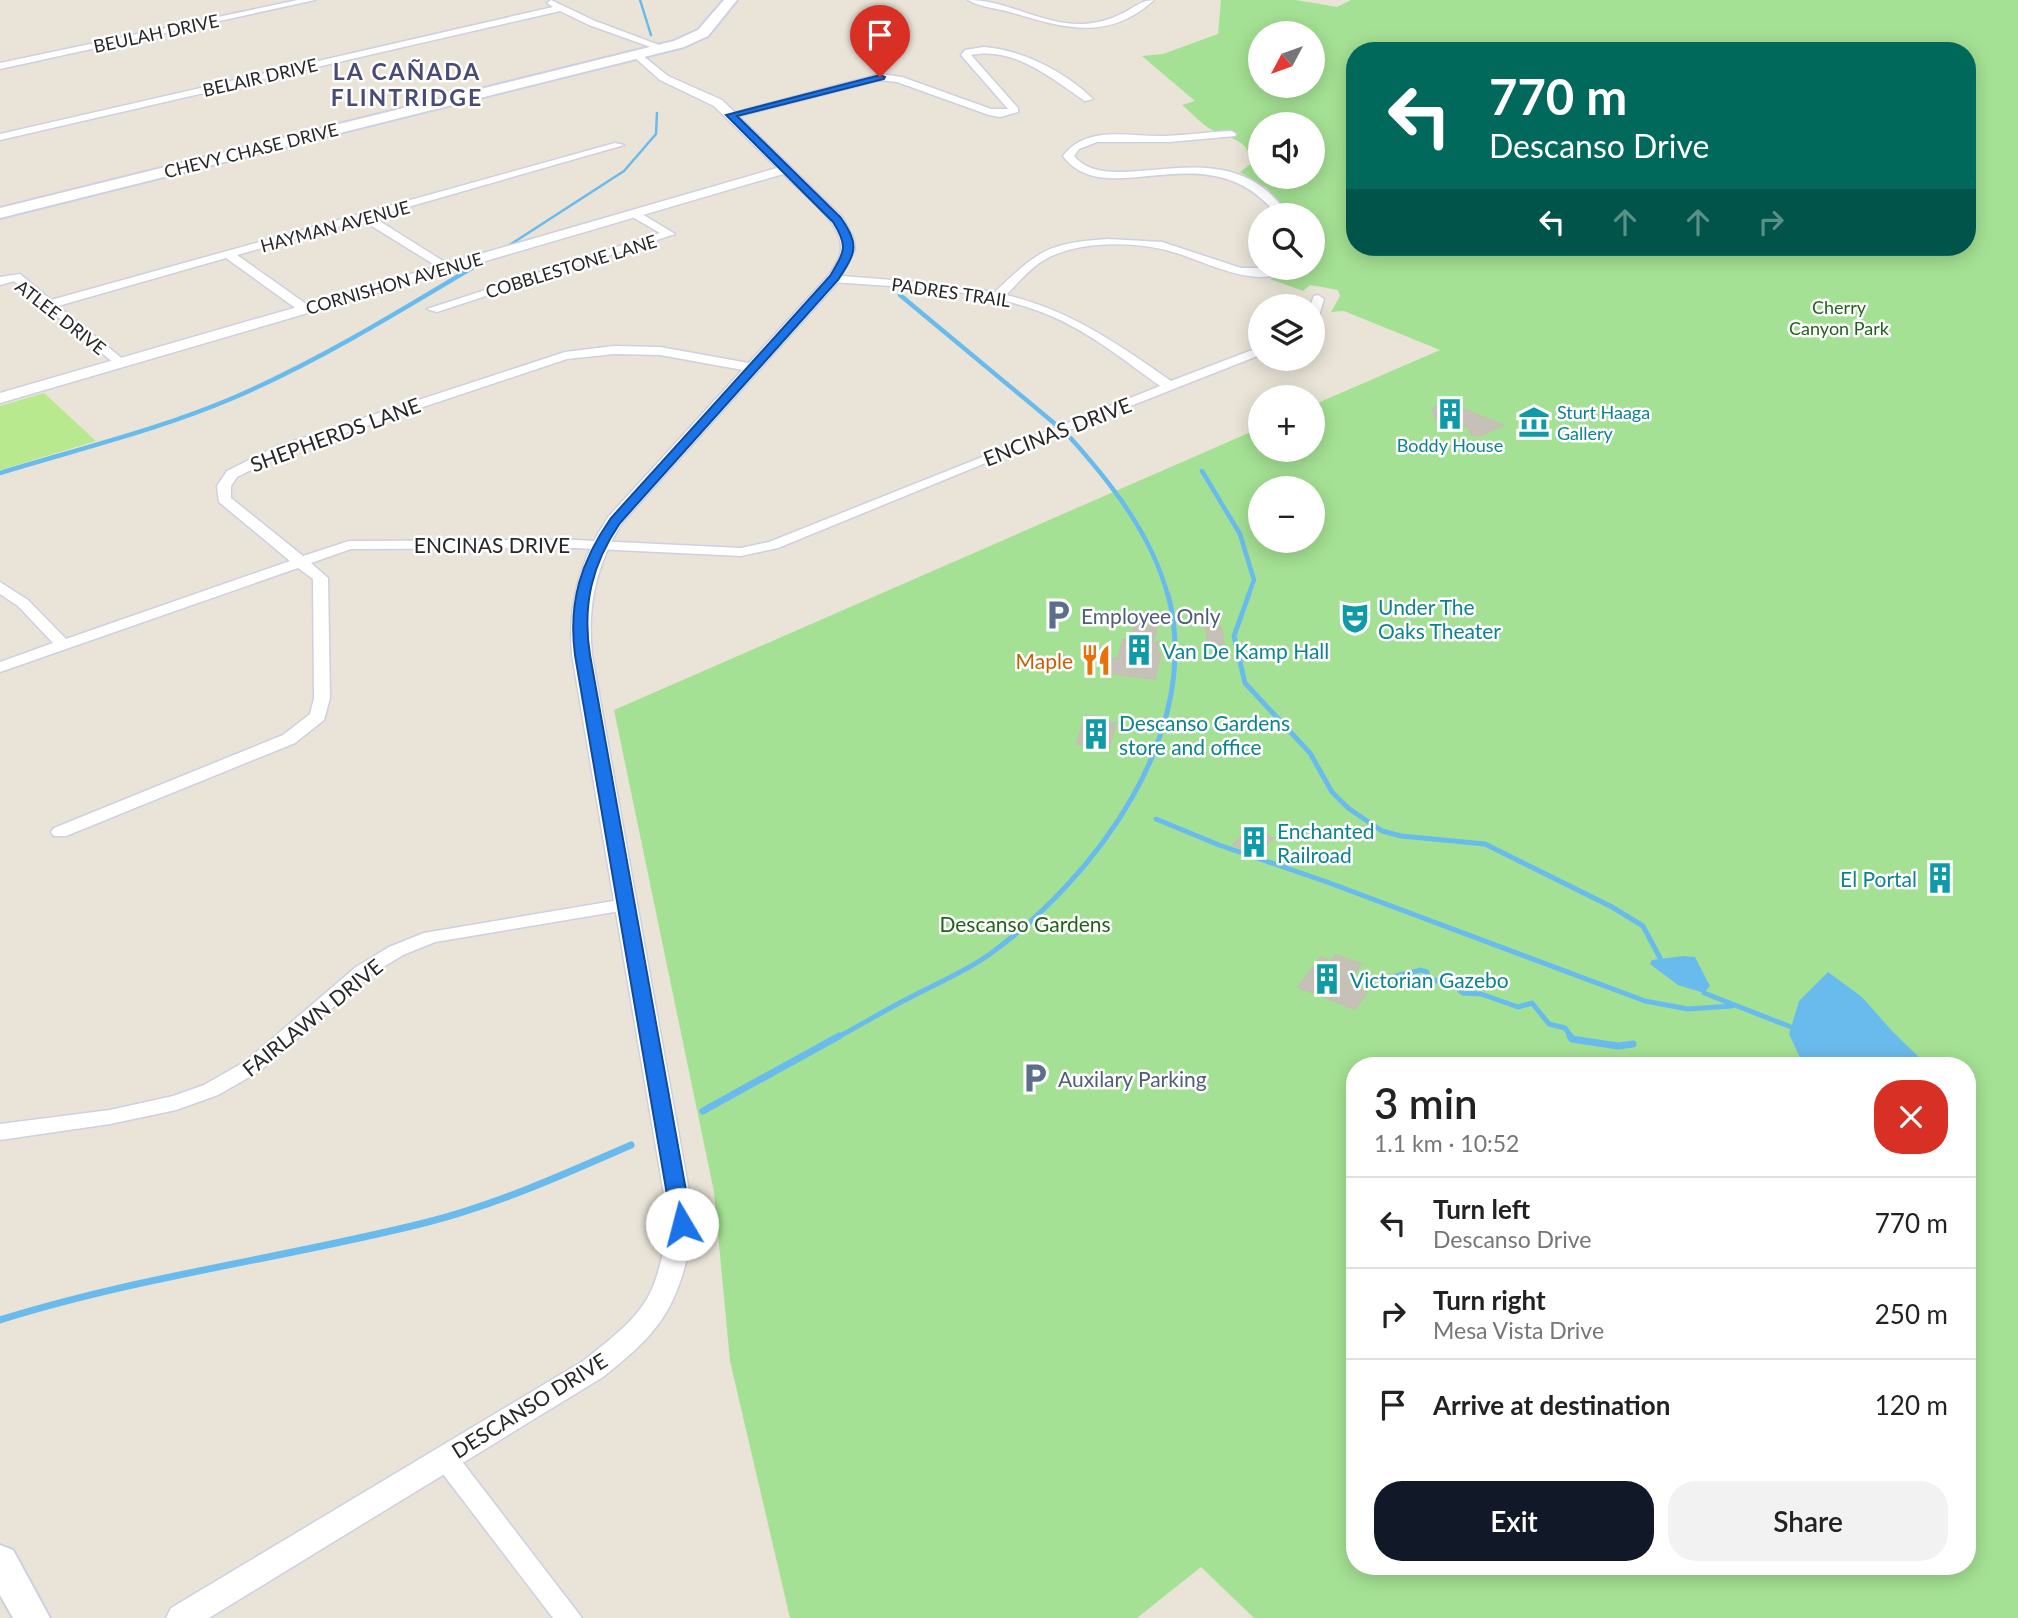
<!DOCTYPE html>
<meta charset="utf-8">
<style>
body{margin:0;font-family:Lato,sans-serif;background:#f2f2f2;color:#222;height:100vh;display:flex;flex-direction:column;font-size:26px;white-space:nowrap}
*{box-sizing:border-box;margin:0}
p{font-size:23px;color:#767676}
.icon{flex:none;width:38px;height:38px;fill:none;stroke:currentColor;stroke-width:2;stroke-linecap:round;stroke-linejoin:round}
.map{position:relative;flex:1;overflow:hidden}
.side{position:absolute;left:1346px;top:1057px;width:630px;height:518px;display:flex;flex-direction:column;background:#fff;border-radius:28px;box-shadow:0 4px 18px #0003}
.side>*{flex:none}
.hud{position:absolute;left:1346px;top:42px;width:630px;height:214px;border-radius:28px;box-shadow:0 4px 18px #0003;background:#00695c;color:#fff;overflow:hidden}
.needle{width:46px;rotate:229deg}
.fabs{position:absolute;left:1248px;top:21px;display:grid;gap:14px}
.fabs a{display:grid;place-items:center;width:77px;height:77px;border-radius:50%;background:#fff;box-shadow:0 4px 18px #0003;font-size:35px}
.pin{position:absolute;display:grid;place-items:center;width:60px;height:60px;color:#fff;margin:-72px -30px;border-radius:50% 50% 50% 0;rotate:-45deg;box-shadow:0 0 7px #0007}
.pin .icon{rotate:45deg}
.me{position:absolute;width:77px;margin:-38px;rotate:352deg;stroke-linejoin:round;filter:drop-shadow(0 0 5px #0008)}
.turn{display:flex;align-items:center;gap:24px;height:147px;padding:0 28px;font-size:32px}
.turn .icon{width:91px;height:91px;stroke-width:2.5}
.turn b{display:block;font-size:49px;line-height:60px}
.lanes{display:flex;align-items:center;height:66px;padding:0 28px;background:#0003;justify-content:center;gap:35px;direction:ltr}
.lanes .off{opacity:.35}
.round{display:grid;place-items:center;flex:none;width:74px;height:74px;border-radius:28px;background:#f2f2f2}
.headline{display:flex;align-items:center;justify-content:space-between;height:119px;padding:0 28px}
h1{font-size:42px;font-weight:600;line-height:52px}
.cta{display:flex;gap:14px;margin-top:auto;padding:14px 28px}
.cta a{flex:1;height:80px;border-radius:28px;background:#111827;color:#fff;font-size:28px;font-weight:600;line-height:80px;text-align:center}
.cta a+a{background:#f2f2f2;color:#222}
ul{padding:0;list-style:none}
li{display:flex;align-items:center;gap:21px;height:91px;padding:0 28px;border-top:2px solid #e0e0e0}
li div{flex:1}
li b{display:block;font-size:26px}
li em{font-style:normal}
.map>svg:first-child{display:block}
</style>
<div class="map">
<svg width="2018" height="1618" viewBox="0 0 2018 1618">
<rect width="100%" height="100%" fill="#eae4d8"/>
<path fill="#a5e194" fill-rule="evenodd" d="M1221 0H1296L1337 7 1351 0H2018V1618H1254L1201 1567 1137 1618H790L730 1361 714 1192 614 710 1260 428V450H1312L1313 405 1440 350 1344 311 1331 312 1340 296 1338 290 1310 285 1303 291 1270 279 1302 268H1312L1318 260 1313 250 1312 215H1292L1267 188 1240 172 1253 162C1244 137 1234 141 1214 131 1203 126 1192 113 1182 105L1195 101 1142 56 1163 54 1218 34ZM1260 33H1312V86H1260ZM1354 51H1967V247H1354ZM1260 124H1312V177H1260ZM1260 488H1312V541H1260ZM1354 1066H1967V1566H1354Z"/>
<polygon fill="#b9e98f" points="44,393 96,441 0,470 0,406"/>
<g fill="#6abbed">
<polygon points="1683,956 1695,957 1710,986 1704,993 1678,985 1650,964 1652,960"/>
<polygon points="1828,972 1862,997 1892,1031 1928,1066 1804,1066 1789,1034 1799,1001"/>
</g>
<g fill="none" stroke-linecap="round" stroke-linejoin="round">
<g stroke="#6abbed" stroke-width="2.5">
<polyline points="640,0 651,35"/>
<polyline points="505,248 624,171 656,134 657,113"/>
</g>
<g stroke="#6abbed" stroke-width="4.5">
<path d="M900 295 1066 433C1108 479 1152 534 1168 596"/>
<polyline points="1202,471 1240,534 1254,580 1248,596"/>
<path d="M0 473C78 449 158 430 233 398 321 360 403 309 485 260"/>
</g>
<g stroke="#6abbed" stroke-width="5">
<polyline points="1249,594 1234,636 1245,683 1310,753 1332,792 1348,808 1382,831 1401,836 1485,844 1612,907 1643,926 1660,958"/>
<polyline points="1156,819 1219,845 1327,882 1645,1001 1688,1009 1732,1006"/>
<polyline points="1383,979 1421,970 1427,972 1428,978 1456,987 1463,993 1481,994 1518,1007 1532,1003 1549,1024 1565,1028 1572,1038"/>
<polyline points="1704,993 1791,1027"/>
<path d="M836 1038C861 1025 885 1010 911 997 937 983 965 972 990 954 1096 877 1204 733 1168 594"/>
</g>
<g stroke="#6abbed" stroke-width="7">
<polyline points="1570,1036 1572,1039 1618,1046 1633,1044"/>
<polyline points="703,1111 839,1036"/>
<path d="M0 1320C140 1276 286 1258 428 1222 498 1204 565 1174 631 1145"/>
</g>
</g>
<g fill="#c5c1b8" stroke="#c5c0b2" stroke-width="2">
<polygon points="1446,402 1503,425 1479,436 1471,435 1469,428 1450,421 1437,421 1432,409"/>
<polygon points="1135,625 1157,627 1153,642 1159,642 1157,653 1161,653 1155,679 1104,673 1108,658 1118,659 1123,639 1131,639"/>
<polygon points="1206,627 1221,627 1224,644 1208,644"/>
<polygon points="1085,715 1107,718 1107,722 1116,723 1108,752 1086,750 1088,745 1077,744"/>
<polygon points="1249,828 1273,838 1257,855 1233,845"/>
<polygon points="1336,955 1361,964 1347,984 1367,992 1355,1009 1298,987 1321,957 1331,961"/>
</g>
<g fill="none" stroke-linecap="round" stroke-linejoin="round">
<defs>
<g id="minor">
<polygon points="298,0 315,0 0,69 0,63"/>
<polygon points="551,0 595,21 667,48 659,50 589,25 560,11 0,140 0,134 553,7 547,3"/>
<path d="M968 0C1008 0 1044 26 1084 24 1097 23 1109 20 1121 14 1133 9 1140 0 1154 0 1108 42 1063 28 1010 12 996 8 979 7 968 0Z"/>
<path d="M984 47C1023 50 1065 72 1093 99L1085 101C1051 78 1014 46 971 55L1018 108V112L1000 117 989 115 897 82 880 80 731 118 726 115 880 74 902 77 991 109H1008L961 55 965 50Z"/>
<path d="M1231 131 1236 134 1235 136 1169 142H1097L1079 149 1074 156C1112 203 1228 122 1288 215H1277C1208 128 1107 215 1063 156 1087 124 1130 137 1165 136 1187 135 1209 132 1231 131Z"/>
<polygon points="615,143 624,145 373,217 451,266 451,270 443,270 362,220 237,255 309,306 309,312 301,312 226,258 58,306 125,361 126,364 120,368 14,281 0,285 0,277 20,274 51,300"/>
<polygon points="629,211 637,211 675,234 437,312 427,309 660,233 629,215"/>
<path d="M1108 239 1162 242 1241 268H1291C1259 292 1205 261 1173 252 1137 241 1079 240 1046 259 1031 267 1018 283 1006 295 1072 311 1116 343 1171 381L1260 347V355L983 464 778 548 741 556 575 548 351 549 311 563 328 578 330 698 324 720 295 743 66 836H54L51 832 54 828 283 735 310 714 314 698 313 579 298 568 0 672V662L53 643 18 606 0 594V582L28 600 66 639 290 561 219 502 217 486 227 471 275 447 565 352 614 346 660 347 754 364 760 368 754 372 660 355 614 354 567 359 285 453 237 477 231 486V498L303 556 349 541 575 540 741 548 769 542 1160 386C1125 361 1091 333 1051 316 984 287 905 288 834 282L830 281V275L917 282 995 292C1038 251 1047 243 1108 239Z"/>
<polygon points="1318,295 1324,299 1318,319 1312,323 1312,306 1310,306 1314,296"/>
<polygon points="625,899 634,905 632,909 435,942 403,955 370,975 260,1071 218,1095 176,1110 110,1124 0,1140 0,1124 110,1110 173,1096 204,1085 246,1061 356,967 389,947 424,933"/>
<polygon points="445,1448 454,1451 582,1618 553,1618 436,1465 433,1458 436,1451"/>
</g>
<path id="tertiary" d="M637 51 668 76 722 100 842 217 853 237 855 249 839 281 622 523C596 565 587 606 592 655L695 1224C678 1303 668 1326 603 1377L209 1618H166L171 1608 583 1361C608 1341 639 1319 652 1289 661 1268 664 1246 669 1224L572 655C568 603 580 559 609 516L828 276C834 267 842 257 841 246 841 222 800 191 783 174L0 403V393L777 168 714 106 660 80 633 56V52Z"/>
<g id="secondary">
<polygon points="724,0 737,0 708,36 684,47 0,218 0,208 674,41 698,30"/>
<polygon points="0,1545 13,1550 50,1618 13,1618 0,1595"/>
</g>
</defs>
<use href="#minor" stroke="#cecfe1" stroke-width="3"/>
<use href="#tertiary" stroke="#cecfe1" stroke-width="3"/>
<use href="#secondary" stroke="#cecfe1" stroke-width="4"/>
<use href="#minor" fill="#fff" fill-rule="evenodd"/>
<use href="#tertiary" fill="#fff" fill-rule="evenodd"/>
<use href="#secondary" fill="#fff" fill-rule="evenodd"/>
</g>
<path fill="#1a73e8" stroke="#114b97" stroke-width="2" d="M880 75 885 77 884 79 737 116 841 218C860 246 856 252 838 280L620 523C592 564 582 605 590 655L692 1224 689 1230 682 1232 675 1230 672 1224 575 655C568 602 581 561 611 518L830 276C844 252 849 247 833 222L726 115Z"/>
<defs>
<symbol id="building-bare" viewBox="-9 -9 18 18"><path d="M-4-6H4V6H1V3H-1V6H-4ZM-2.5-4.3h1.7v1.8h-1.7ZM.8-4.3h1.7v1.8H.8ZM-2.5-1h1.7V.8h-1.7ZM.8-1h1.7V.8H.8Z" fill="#0f9aa8" stroke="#fff" stroke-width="2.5" paint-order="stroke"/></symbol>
<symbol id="museum-bare" viewBox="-9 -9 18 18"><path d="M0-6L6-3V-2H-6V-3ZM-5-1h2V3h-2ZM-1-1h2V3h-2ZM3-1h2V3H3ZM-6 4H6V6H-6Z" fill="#0f9aa8" stroke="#fff" stroke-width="2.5" paint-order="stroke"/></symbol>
<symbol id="parking-bare" viewBox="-9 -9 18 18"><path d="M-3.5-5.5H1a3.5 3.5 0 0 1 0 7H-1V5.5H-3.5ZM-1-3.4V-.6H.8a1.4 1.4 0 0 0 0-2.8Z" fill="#5c6f8a" stroke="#fff" stroke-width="2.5" paint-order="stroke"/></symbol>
<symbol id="theatre-bare" viewBox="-9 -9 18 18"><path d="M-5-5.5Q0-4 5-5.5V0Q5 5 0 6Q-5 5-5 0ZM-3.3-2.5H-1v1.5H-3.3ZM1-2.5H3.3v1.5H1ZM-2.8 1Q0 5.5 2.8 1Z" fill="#0f9aa8" stroke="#fff" stroke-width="2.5" paint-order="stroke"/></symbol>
<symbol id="restaurant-bare" viewBox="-9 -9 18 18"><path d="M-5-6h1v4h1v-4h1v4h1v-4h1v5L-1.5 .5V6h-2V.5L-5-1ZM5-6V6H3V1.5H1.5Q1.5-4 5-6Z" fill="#e8710a" stroke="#fff" stroke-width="2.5" paint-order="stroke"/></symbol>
</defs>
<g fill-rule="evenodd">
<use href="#building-bare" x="1428" y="392" width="44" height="44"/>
<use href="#museum-bare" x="1512" y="400" width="44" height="44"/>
<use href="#parking-bare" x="1036" y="593" width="44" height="44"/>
<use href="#theatre-bare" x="1333" y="596" width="44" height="44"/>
<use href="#building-bare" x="1117" y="628" width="44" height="44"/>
<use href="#restaurant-bare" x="1074" y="638" width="44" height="44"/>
<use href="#building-bare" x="1074" y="712" width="44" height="44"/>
<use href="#building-bare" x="1232" y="820" width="44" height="44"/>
<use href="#building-bare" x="1918" y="856" width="44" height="44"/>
<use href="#building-bare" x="1305" y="957" width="44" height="44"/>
<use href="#parking-bare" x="1013" y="1056" width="44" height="44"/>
</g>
<g text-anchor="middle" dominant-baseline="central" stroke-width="5" stroke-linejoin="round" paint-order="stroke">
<g font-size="18" fill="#272727" stroke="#fff">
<text transform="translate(156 33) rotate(-12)">BEULAH DRIVE</text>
<text transform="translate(260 77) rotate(-13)">BELAIR DRIVE</text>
<text transform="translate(251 150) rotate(-14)">CHEVY CHASE DRIVE</text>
<text transform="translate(335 226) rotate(-15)">HAYMAN AVENUE</text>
<text transform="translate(571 266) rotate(-17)">COBBLESTONE LANE</text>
<text transform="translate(394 283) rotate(-16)">CORNISHON AVENUE</text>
<text transform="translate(951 292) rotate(8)">PADRES TRAIL</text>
<text transform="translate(61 317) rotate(38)">ATLEE DRIVE</text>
</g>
<g font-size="18" fill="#206219" stroke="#fff">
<text x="1839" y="307">Cherry<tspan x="1839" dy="21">Canyon Park</tspan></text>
</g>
<g font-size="18" fill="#0d838f" stroke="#fff" text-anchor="start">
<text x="1557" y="412">Sturt Haaga<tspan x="1557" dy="21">Gallery</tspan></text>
<text x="1450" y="445" text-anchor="middle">Boddy House</text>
</g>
<g font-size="21" fill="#272727" stroke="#fff">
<text transform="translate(1057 431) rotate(-21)">ENCINAS DRIVE</text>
<text transform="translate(335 434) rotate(-20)">SHEPHERDS LANE</text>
<text x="492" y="544">ENCINAS DRIVE</text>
<text transform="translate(312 1017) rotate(-39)">FAIRLAWN DRIVE</text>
<text transform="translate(529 1405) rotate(-32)">DESCANSO DRIVE</text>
</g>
<g font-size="21" fill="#0d838f" stroke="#fff" text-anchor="start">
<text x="1378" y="606">Under The<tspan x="1378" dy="24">Oaks Theater</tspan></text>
<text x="1162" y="650">Van De Kamp Hall</text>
<text x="1119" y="722">Descanso Gardens<tspan x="1119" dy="24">store and office</tspan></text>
<text x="1277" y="830">Enchanted<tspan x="1277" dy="24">Railroad</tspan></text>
<text x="1917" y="878" text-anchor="end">El Portal</text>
<text x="1350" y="979">Victorian Gazebo</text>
</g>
<g font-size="21" fill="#4e5e75" stroke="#fff" text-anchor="start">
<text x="1081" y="615">Employee Only</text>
<text x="1058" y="1078">Auxilary Parking</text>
</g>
<g font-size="21" fill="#c56008" stroke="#fff" text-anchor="end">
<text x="1073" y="660">Maple</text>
</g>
<g font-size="21" fill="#206219" stroke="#fff">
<text x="1025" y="923">Descanso Gardens</text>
</g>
<g font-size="23" font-weight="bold" letter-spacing="2" fill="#484b77" stroke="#fff">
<text x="407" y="71">LA CAÑADA<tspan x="407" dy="26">FLINTRIDGE</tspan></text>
</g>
</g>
</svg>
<div class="fabs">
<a><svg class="needle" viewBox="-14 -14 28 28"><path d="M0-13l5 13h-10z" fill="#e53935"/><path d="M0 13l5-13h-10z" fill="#767676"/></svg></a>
<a><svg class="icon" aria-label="sound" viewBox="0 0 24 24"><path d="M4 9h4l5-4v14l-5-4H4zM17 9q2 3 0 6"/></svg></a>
<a><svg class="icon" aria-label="search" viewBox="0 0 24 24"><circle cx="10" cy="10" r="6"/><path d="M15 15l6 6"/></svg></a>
<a><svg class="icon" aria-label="layers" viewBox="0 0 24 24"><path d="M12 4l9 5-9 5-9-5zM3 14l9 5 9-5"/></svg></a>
<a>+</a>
<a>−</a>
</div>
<div class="pin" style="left:880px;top:77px;background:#d93025"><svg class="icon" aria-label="arrive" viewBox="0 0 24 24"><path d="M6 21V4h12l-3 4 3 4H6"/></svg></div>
<svg class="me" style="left:682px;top:1224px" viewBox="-20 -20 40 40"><circle r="19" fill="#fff"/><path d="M0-13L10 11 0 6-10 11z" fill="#1a73e8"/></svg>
<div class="hud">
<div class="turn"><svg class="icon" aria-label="left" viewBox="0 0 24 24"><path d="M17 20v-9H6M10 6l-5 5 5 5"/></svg><div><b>770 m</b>Descanso Drive</div></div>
<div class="lanes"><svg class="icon" aria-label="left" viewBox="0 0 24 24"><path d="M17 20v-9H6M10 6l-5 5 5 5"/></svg><svg class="icon off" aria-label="ahead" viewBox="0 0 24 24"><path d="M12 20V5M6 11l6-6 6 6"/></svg><svg class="icon off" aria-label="ahead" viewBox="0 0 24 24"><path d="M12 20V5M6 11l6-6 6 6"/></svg><svg class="icon off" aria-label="right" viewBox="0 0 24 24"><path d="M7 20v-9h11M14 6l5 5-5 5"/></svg></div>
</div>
<section class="side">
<div class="headline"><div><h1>3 min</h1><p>1.1 km · 10:52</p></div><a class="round" style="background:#d93025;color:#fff"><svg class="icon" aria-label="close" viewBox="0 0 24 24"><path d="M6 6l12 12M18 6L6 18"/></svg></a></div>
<ul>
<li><svg class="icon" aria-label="left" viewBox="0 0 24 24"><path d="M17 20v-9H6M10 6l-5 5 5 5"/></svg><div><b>Turn left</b><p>Descanso Drive</p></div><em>770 m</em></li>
<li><svg class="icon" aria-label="right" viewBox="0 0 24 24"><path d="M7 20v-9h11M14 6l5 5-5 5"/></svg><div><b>Turn right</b><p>Mesa Vista Drive</p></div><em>250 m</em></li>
<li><svg class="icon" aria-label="arrive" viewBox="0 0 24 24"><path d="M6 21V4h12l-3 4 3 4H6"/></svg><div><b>Arrive at destination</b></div><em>120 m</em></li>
</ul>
<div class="cta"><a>Exit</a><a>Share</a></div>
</section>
</div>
